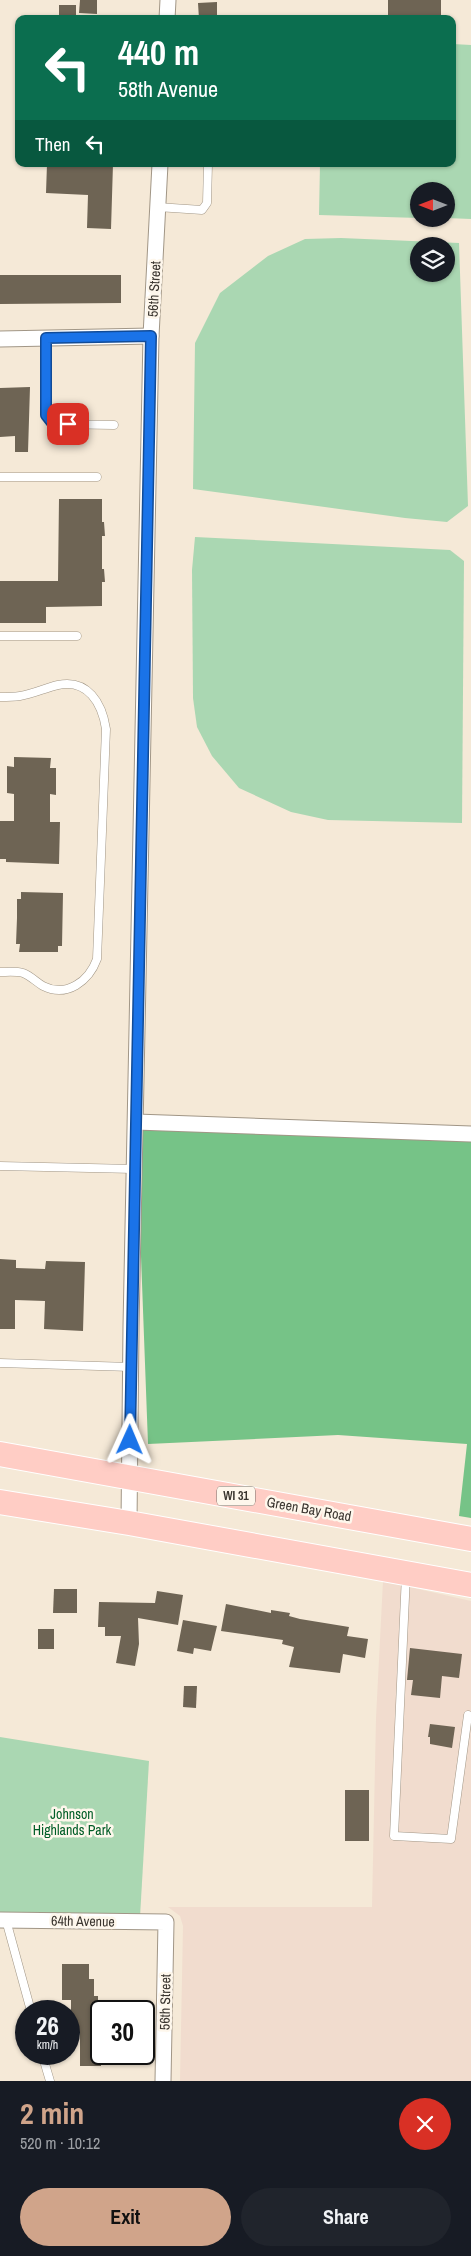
<!DOCTYPE html>
<meta charset="utf-8">
<style>
body{margin:0;font-family:"Archivo Narrow",sans-serif;background:#20242c;color:#f1f3f6;height:100vh;display:flex;flex-direction:column;font-size:19px;white-space:nowrap}
*{box-sizing:border-box;margin:0}
p{font-size:16px;color:#9ea1a6}
.icon{flex:none;width:28px;height:28px;fill:none;stroke:currentColor;stroke-width:2;stroke-linecap:round;stroke-linejoin:round}
.map{position:relative;height:2081px;overflow:hidden}
.drawer{display:flex;flex-direction:column;background:#171b24;flex:1}
.drawer>*{flex:none}
.banner{position:absolute;left:15px;top:15px;width:441px;height:152px;border-radius:10px;box-shadow:0 1px 4px #0004;background:#0b6e4f;color:#fff;overflow:hidden}
.needle{width:32px;rotate:270deg}
.tools{position:absolute;left:410px;top:182px;display:grid;gap:10px}
.tools a{display:grid;place-items:center;width:45px;height:45px;border-radius:50%;background:#171b24;box-shadow:0 1px 4px #0004;font-size:25px}
.speed{position:absolute;left:15px;top:2000px;display:flex;gap:10px;font-size:25px;font-weight:700;text-align:center}
.speed>*{display:grid;place-content:center;width:65px;height:65px;border-radius:50%;background:#171b24;box-shadow:0 1px 4px #0004;line-height:1}
.speed small{font-size:12px;font-weight:400}
.speed .limit{border:2px solid #111;border-radius:8px;background:#fff;color:#111}
.pin{position:absolute;display:grid;place-items:center;width:42px;height:42px;color:#fff;margin:-21px;border-radius:10px;box-shadow:0 2px 8px #0006}
.me{position:absolute;width:55px;margin:-28px;rotate:1deg;stroke-linejoin:round;filter:drop-shadow(0 0 4px #0008)}
.turn{display:flex;align-items:center;gap:18px;height:105px;padding:0 20px;font-size:22px}
.turn .icon{width:65px;height:65px;stroke-width:2.5}
.turn b{display:block;font-size:35px;line-height:42px}
.then{display:flex;align-items:center;height:48px;padding:0 20px;background:#0003;gap:10px;font-size:19px}
.round{display:grid;place-items:center;flex:none;width:52px;height:52px;border-radius:26px;background:#20242c}
.overview{display:flex;align-items:center;justify-content:space-between;height:85px;padding:0 20px}
h1{font-size:30px;font-weight:700;line-height:38px;color:#d0a48a}
.action{display:flex;gap:10px;margin-top:auto;padding:10px 20px}
.action a{flex:1;height:58px;border-radius:30px;background:#d0a48a;color:#111;font-size:20px;font-weight:700;line-height:58px;text-align:center}
.action a+a{background:#20242c;color:#f1f3f6}
.map>svg:first-child{display:block}
</style>
<div class="map">
<svg width="471" height="2081" viewBox="0 0 471 2081">
<rect width="100%" height="100%" fill="#f5e9d7"/>
<polygon fill="#f1dcce" points="383,1581 471,1601 471,2081 180,2081 183,1926 180,1916 168,1907 372,1907 376,1718"/>
<g fill="#aad7b2" fill-rule="evenodd">
<polygon points="453,44 471,45 471,219 446,218 446,191 419,191 419,218 319,215 320,164 452,164"/>
<path d="M341 238 459 243 468 506 447 522 405 518 193 489 195 343 220 293 268 256 305 239ZM446 246V274H419V246Z"/>
<polygon points="195,537 450,550 464,561 462,823 328,820 291,812 239,788 212,756 197,727 193,698 192,570"/>
<polygon points="0,1737 149,1761 140,1917 0,1915"/>
</g>
<polygon fill="#76c387" points="136,1122 471,1134 471,1518 459,1516 467,1444 338,1435 148,1444"/>
<g fill="#6e6454">
<polygon points="80,0 97,0 97,14 79,13"/>
<polygon points="388,0 441,0 441,18 388,19"/>
<polygon points="217,2 217,19 199,19 198,3"/>
<rect x="59" y="5" width="17" height="14"/>
<polygon points="47,164 113,164 111,229 87,228 88,195 46,193"/>
<polygon points="0,275 121,275 121,303 0,304"/>
<polygon points="30,387 28,452 15,452 15,436 0,437 0,388"/>
<polygon points="59,499 102,499 102,522 104,522 105,536 102,536 102,569 104,569 105,582 102,582 102,606 46,607 46,623 0,623 0,581 58,581"/>
<polygon points="14,757 51,758 50,768 56,768 56,795 50,794 50,822 60,822 59,864 6,862 6,859 0,859 0,821 14,821 14,794 7,793 7,766 14,767"/>
<polygon points="21,892 63,893 62,946 58,946 58,952 19,952 20,944 16,944 17,918 17,899 21,899"/>
<polygon points="0,1259 16,1260 16,1268 45,1269 46,1261 85,1262 83,1331 44,1329 45,1301 15,1300 15,1329 0,1329"/>
<polygon points="54,1589 77,1589 77,1613 53,1613"/>
<polygon points="157,1591 183,1595 178,1625 138,1618 139,1644 135,1666 116,1663 121,1636 105,1636 105,1627 98,1627 99,1602 155,1603"/>
<polygon points="226,1604 271,1613 271,1610 290,1613 289,1616 300,1619 349,1627 347,1636 368,1639 365,1658 343,1654 340,1673 289,1667 294,1647 282,1644 283,1640 221,1631"/>
<polygon points="183,1620 217,1626 211,1651 194,1648 193,1654 177,1651"/>
<rect x="38" y="1629" width="16" height="20"/>
<polygon points="410,1648 462,1654 459,1678 442,1676 440,1698 411,1695 413,1680 407,1680"/>
<polygon points="184,1686 197,1686 196,1708 183,1707"/>
<polygon points="430,1724 455,1727 452,1748 430,1744 430,1737 428,1737"/>
<rect x="345" y="1790" width="24" height="51"/>
<polygon points="62,1964 89,1964 89,1979 94,1979 94,1996 98,1996 98,2013 101,2013 101,2066 80,2066 80,2033 71,2033 71,2000 62,2000"/>
</g>
<g fill="none" stroke-linecap="round" stroke-linejoin="round">
<defs>
<g id="service">
<polyline points="157,207 202,210 207,203 208,164"/>
<polyline points="46,338 46,415 53,424 114,425"/>
<polyline points="0,477 97,477"/>
<polyline points="0,636 77,636"/>
<path d="M0 697C6 697 13 697 20 696 33 694 45 688 58 685 88 679 102 703 106 729L97 959C89 981 67 998 43 986 36 982 31 976 23 973 16 971 7 972 0 972"/>
<polyline points="0,1166 134,1169"/>
<polyline points="0,1363 131,1367"/>
<polyline points="406,1575 394,1836 451,1839 468,1715"/>
<polyline points="6,1920 31,2011"/>
<polyline points="42,2054 50,2081"/>
</g>
<g id="minor">
<polyline points="167,19 168,0"/>
<polyline points="0,339 151,336"/>
<polyline points="136,1122 471,1134"/>
<polyline points="129,1523 131,1327 151,336 160,164"/>
<polyline points="0,1920 166,1922 163,2081"/>
</g>
<g id="primary">
<polyline points="0,1454 471,1539"/>
<polyline points="0,1502 129,1523 471,1585"/>
</g>
</defs>
<use href="#service" stroke="#a19686" stroke-width="9"/>
<use href="#minor" stroke="#a19686" stroke-width="17"/>
<use href="#primary" stroke="#fff" stroke-width="26"/>
<use href="#service" stroke="#fff" stroke-width="8"/>
<use href="#minor" stroke="#fff" stroke-width="15"/>
<use href="#primary" stroke="#ffcdc5" stroke-width="24"/>
</g>
<g fill="none" stroke-linecap="round" stroke-linejoin="round">
<defs>
<polyline id="route" points="68,424 53,424 46,415 46,338 151,336 130,1440"/>
</defs>
<use href="#route" stroke="#114b97" stroke-width="12"/>
<use href="#route" stroke="#1a73e8" stroke-width="9"/>
</g>
<g text-anchor="middle" dominant-baseline="central" stroke-width="5" stroke-linejoin="round" paint-order="stroke">
<rect fill="#fef7ec" stroke="#756f68" stroke-width="1" x="217" y="1486.5" width="38" height="19" rx="4"/>
<g font-size="12" font-weight="bold" fill="#3a352f">
<text x="236" y="1496">WI 31</text>
</g>
<g font-size="14" fill="#3a352f" stroke="#fef7ec">
<text transform="translate(154 289) rotate(-87)">56th Street</text>
<text transform="translate(309 1509) rotate(10)">Green Bay Road</text>
<text transform="translate(83 1921) rotate(1)">64th Avenue</text>
<text transform="translate(165 2002) rotate(-89)">56th Street</text>
</g>
<g font-size="14" fill="#005d27" stroke="#fef7ec">
<text x="72" y="1814">Johnson<tspan x="72" dy="16">Highlands Park</tspan></text>
</g>
</g>
</svg>
<div class="tools">
<a><svg class="needle" viewBox="-14 -14 28 28"><path d="M0-13l5 13h-10z" fill="#e53935"/><path d="M0 13l5-13h-10z" fill="#9ea1a6"/></svg></a>
<a><svg class="icon" aria-label="layers" viewBox="0 0 24 24"><path d="M12 4l9 5-9 5-9-5zM3 14l9 5 9-5"/></svg></a>
</div>
<div class="speed"><div>26<small>km/h</small></div><div class="limit">30</div></div>
<div class="pin" style="left:68px;top:424px;background:#d93025"><svg class="icon" aria-label="arrive" viewBox="0 0 24 24"><path d="M6 21V4h12l-3 4 3 4H6"/></svg></div>
<svg class="me" style="left:130px;top:1440px" viewBox="-20 -20 40 40"><path d="M0-17L14 15 0 8-14 15z" fill="#1a73e8" stroke="#fff" stroke-width="4"/></svg>
<div class="banner">
<div class="turn"><svg class="icon" aria-label="left" viewBox="0 0 24 24"><path d="M17 20v-9H6M10 6l-5 5 5 5"/></svg><div><b>440 m</b>58th Avenue</div></div>
<div class="then">Then<svg class="icon" aria-label="left" viewBox="0 0 24 24"><path d="M17 20v-9H6M10 6l-5 5 5 5"/></svg></div>
</div>
</div>
<section class="drawer">
<div class="overview"><div><h1>2 min</h1><p>520 m · 10:12</p></div><a class="round" style="background:#d93025;color:#fff"><svg class="icon" aria-label="close" viewBox="0 0 24 24"><path d="M6 6l12 12M18 6L6 18"/></svg></a></div>
<div class="action"><a>Exit</a><a>Share</a></div>
</section>
